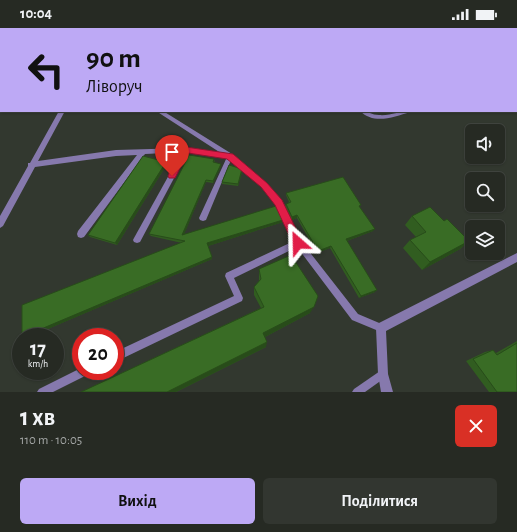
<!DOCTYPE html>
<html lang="uk">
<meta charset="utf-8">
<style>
body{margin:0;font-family:"Alegreya Sans",sans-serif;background:#323630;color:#f1f3f6;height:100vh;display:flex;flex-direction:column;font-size:15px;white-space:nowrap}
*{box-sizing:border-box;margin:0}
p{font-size:13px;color:#a4a7a6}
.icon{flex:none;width:22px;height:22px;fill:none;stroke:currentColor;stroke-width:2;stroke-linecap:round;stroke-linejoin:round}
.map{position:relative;height:364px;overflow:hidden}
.details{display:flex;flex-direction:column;background:#262a23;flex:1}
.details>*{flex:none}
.banner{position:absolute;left:0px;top:0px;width:517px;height:84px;box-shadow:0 1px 3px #0004,0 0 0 1px #424641;background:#bda9f5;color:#111;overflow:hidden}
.tools{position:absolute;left:465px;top:96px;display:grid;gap:8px}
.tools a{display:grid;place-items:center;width:40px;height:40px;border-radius:6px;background:#262a23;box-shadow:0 1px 3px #0004,0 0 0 1px #424641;font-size:20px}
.speed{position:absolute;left:12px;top:300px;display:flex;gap:8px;font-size:20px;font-weight:700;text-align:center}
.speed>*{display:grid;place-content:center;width:52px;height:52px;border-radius:50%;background:#262a23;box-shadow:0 1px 3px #0004,0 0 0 1px #424641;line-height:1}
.speed small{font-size:10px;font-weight:400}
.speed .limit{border:6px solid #d22;background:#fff;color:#111}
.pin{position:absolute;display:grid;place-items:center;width:34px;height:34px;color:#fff;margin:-41px -17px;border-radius:50% 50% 50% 0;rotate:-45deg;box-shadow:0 0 4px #0007}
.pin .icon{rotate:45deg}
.me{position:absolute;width:44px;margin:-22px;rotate:335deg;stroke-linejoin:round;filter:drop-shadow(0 0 3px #0008)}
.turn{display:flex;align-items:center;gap:14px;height:84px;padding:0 20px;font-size:18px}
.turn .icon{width:52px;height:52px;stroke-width:2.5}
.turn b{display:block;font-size:28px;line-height:34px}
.round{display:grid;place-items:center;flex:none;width:42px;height:42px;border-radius:6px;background:#323630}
.head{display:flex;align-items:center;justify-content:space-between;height:68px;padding:0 20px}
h1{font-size:24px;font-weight:700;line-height:30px}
.primary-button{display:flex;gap:8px;margin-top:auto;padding:8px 20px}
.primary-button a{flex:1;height:46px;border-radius:6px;background:#bda9f5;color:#111;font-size:16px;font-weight:700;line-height:46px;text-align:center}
.primary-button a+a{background:#323630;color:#f1f3f6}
.status{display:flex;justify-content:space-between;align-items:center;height:28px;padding:0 20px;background:#262a23;direction:ltr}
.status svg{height:11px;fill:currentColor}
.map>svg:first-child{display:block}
</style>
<div class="status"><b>10:04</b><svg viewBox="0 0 49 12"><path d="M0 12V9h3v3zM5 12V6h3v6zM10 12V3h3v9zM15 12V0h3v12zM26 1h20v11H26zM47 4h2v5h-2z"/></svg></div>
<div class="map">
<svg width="517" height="364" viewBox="0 0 517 364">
<rect width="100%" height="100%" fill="#32382f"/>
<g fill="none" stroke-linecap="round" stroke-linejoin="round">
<g fill="#8679ad" fill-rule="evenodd">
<polygon points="156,83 163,83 232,126 266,155 281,173 301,213 358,286 384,297 385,300 384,303 381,304 352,292 297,219 234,250 243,270 242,273 115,334 115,324 234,268 225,248 226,245 294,213 276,177 262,159 231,132 206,192 203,193 200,192 199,190 227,129"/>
<polygon points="184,120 188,120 189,122 140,214 137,215 134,214 133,212 134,210"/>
<polygon points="81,340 81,343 91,343 89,346 53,364 37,364 39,361"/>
<polygon points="383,341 386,343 388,346 386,349 365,364 352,364 354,361"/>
</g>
<g fill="#8679ad" fill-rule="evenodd">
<rect x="100" y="0" width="4" height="1"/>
<rect x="324" y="0" width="4" height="1"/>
<rect x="410" y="0" width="6" height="1"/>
<rect x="509" y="0" width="5" height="1"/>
<rect x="516" y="51" width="1" height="4"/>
<polygon points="59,83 65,83 38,133 116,122 186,120 230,125 234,128 230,131 186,124 145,126 84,209 81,210 78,209 77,206 78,203 137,127 116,128 35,139 3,198 0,200 0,188 28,138 28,135 30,135"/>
<path d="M360 83C368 83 372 87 379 87 390 88 400 83 411 83L410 84C394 89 374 97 360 83Z"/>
<polygon points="517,225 517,234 386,303 388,346 393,364 381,364 378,346 376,300 377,296"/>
</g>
</g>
<g fill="#315d20">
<polygon points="214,131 215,135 221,138 213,155 206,154 184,206 283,192 283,194 208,218 212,231 29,309 22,309 182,215 151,208 149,206"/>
<polygon points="166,134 167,136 117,217 90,209 88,207"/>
<polygon points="242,141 242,144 238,158 222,156 222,154"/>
<polygon points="286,165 360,180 373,203 347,213 375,264 359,270 330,220 317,225 297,190 292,192 285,178 286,176 289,174 286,167"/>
<polygon points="412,188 469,213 460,221 422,242 403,220 410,212 416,209 405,197"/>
<polygon points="259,241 310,285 265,309 266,319 176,364 81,364 261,280 254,267 254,259 259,253"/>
<polygon points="517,313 517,364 489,364 466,333 485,324 493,322 496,325"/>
</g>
<g fill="#284c1a">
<polygon points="166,134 167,136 117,217 115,215"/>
<polygon points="221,136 221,138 213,155 213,153"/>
<polygon points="242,141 242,144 238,158 238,156"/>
<polygon points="206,152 206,154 183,209 182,207"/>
<polygon points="297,187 297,190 292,192 292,189"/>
<polygon points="283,192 283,194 208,218 207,215"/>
<polygon points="375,201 373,203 344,214 346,211"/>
<polygon points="469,213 460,221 422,242 430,234"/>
<polygon points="331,218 330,220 317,225 318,223"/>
<polygon points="212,229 212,231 29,309 22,309"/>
<polygon points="377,262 375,264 359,270 361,268"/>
<polygon points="314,279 310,285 263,310 263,305"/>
<polygon points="267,314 266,319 176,364 167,364"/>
</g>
<g fill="#396c25" stroke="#284c1a">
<polygon points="237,0 315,0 316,1 237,1"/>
<polygon points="189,127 214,131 213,134 221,136 213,153 206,152 182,207 276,178 283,192 207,215 212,229 22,309 22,277 185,213 149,206"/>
<polygon points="143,128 166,134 115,215 88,207"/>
<polygon points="229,137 242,141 238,156 222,154"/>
<polygon points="343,149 361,177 359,178 375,201 346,211 377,262 361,268 331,218 318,223 297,187 292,189 286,176 291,174 286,165"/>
<polygon points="430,179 444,193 447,191 469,213 430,234 410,212 426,204 412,188"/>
<polygon points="291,227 318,268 314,279 263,305 267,314 167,364 81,364 264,279 254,259 261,251 259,241"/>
<polygon points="517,315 517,364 497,364 473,331 493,322 497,327"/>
</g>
<polygon fill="#e11d48" stroke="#92132f" points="186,119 233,126 267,155 282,172 303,215 301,218 298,220 294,218 275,177 261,159 227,131 188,125 175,150 169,150 168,148 169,145 183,120"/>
</svg>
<div class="tools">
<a><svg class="icon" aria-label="sound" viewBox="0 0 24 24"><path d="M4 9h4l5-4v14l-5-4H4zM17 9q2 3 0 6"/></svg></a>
<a><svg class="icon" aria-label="search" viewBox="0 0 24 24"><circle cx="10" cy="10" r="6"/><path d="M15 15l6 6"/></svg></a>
<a><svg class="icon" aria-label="layers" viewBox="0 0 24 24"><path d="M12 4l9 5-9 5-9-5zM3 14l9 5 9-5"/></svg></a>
</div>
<div class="speed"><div>17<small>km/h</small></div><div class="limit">20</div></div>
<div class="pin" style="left:172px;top:148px;background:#d93025"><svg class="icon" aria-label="arrive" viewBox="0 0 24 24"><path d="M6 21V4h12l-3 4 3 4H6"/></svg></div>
<svg class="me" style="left:298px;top:215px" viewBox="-20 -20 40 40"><path d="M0-17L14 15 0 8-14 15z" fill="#e11d48" stroke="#fff" stroke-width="4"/></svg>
<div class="banner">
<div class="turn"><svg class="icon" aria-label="left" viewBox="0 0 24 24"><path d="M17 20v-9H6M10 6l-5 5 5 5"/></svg><div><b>90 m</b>Ліворуч</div></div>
</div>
</div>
<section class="details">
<div class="head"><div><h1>1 хв</h1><p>110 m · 10:05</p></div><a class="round" style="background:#d93025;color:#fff"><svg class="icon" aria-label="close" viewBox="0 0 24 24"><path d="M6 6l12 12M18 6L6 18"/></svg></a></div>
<div class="primary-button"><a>Вихід</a><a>Поділитися</a></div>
</section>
